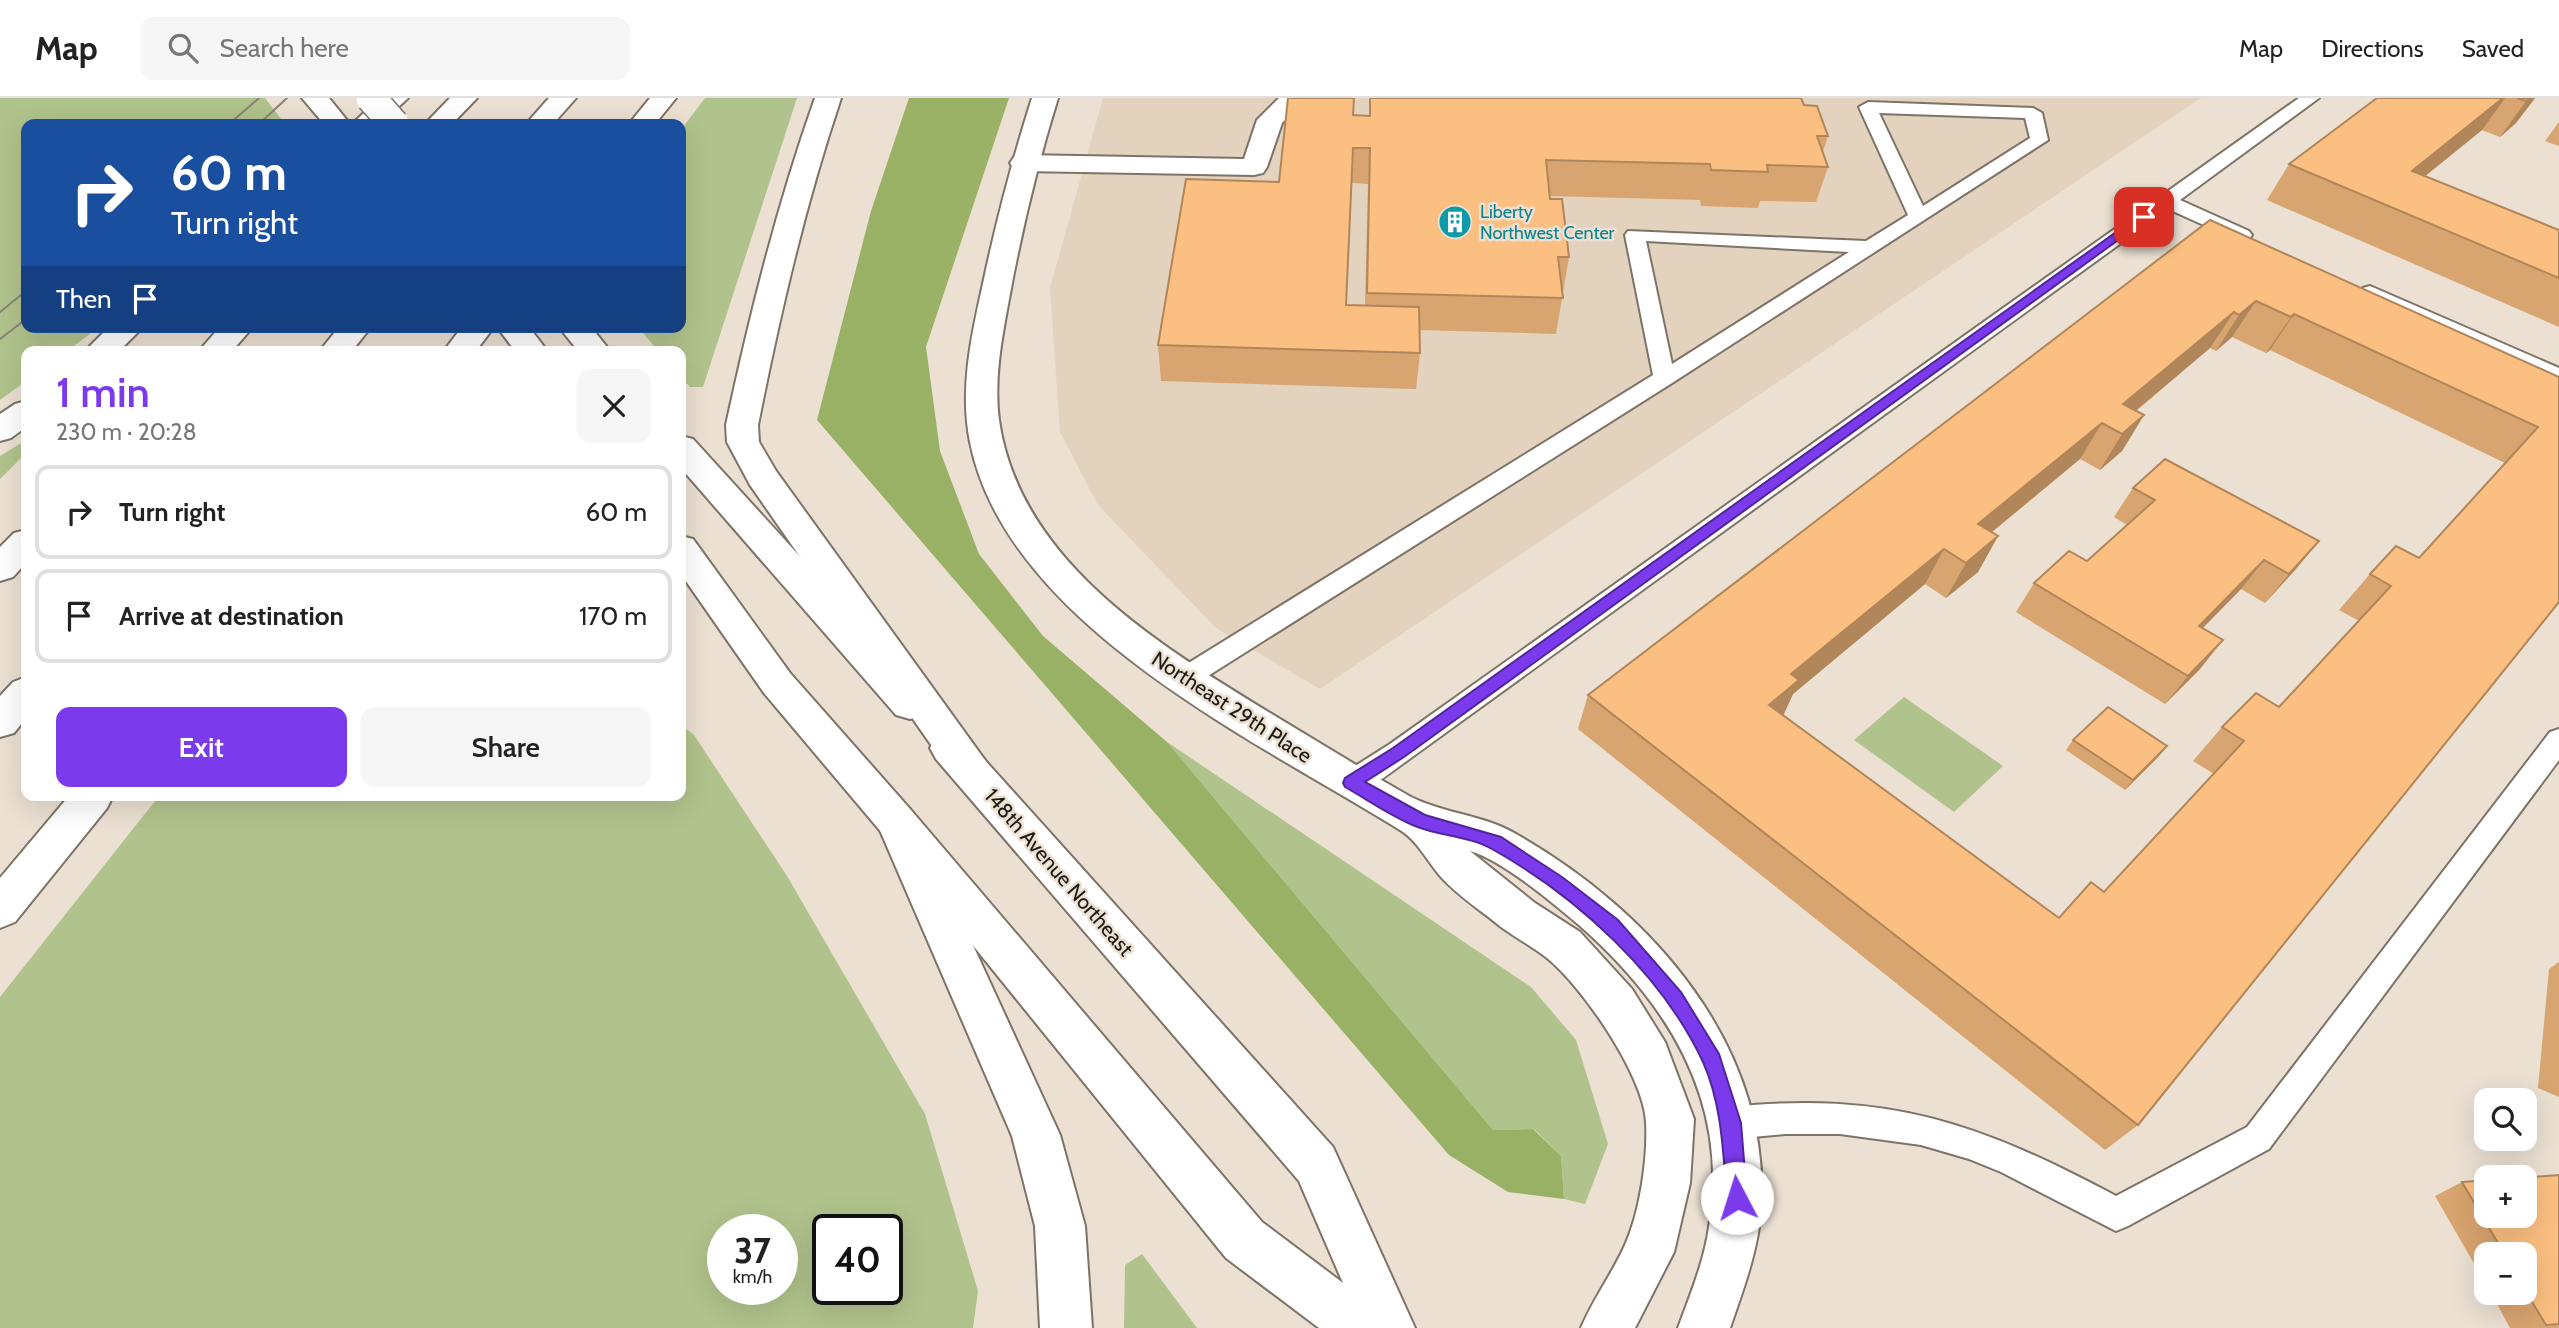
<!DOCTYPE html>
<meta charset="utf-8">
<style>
body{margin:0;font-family:Cabin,sans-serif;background:#f6f6f6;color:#222;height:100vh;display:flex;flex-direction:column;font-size:26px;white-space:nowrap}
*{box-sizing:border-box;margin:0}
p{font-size:23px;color:#767676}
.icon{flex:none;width:38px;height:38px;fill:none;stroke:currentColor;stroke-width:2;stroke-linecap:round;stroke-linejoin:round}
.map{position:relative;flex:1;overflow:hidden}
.side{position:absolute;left:21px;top:248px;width:665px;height:455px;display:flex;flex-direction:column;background:#fff;border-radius:14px;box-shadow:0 7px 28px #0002}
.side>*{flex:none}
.banner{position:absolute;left:21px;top:21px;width:665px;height:214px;border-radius:14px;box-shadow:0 7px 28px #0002;background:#1a4fa0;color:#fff;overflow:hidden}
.fabs{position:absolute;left:2474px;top:990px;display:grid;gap:14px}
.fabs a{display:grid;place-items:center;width:63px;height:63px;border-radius:14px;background:#fff;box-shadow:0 7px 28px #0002;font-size:35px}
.speed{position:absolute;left:707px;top:1116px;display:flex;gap:14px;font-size:35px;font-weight:700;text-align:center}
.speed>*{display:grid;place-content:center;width:91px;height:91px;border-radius:50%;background:#fff;box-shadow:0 7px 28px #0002;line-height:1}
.speed small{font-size:18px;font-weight:400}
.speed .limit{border:4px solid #111;border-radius:10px;background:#fff;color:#111}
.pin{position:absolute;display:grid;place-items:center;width:60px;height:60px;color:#fff;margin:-30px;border-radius:14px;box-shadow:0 4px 10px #0006}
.me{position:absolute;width:77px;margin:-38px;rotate:355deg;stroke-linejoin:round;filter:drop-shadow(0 0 5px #0008)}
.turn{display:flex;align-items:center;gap:24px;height:147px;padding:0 35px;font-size:32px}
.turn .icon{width:91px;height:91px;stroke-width:2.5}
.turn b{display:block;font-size:49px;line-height:60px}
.then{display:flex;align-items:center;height:66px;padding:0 35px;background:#0003;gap:14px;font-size:26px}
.round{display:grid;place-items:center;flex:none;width:74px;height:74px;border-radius:14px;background:#f6f6f6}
.overview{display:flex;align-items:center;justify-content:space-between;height:119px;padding:0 35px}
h1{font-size:42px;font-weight:600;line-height:52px;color:#7c3aed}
.action{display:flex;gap:14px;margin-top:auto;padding:14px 35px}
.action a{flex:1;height:80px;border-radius:14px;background:#7c3aed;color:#fff;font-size:28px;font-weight:600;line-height:80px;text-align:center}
.action a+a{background:#f6f6f6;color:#222}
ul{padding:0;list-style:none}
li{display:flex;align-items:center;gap:21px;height:94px;margin:0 14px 10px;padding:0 21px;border:4px solid #e0e0e0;border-radius:14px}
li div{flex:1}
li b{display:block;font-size:26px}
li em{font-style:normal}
header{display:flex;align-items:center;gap:42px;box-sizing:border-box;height:98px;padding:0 35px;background:#fff;border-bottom:2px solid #e0e0e0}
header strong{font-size:33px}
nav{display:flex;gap:38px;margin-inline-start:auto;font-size:24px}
.search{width:490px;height:63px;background:#f6f6f6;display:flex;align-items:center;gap:18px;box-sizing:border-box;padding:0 24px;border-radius:14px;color:#767676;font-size:26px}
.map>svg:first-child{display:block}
</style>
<header>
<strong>Map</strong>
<div class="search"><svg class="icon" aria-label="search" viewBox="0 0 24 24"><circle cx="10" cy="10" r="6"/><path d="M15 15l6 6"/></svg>Search here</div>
<nav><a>Map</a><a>Directions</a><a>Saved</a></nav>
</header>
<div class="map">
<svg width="2559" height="1230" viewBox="0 0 2559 1230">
<rect width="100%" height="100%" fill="#ebe0d1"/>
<polygon fill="#e3d2be" points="1103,0 2201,0 1320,591 1216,530 1098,407 1060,334 1050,190"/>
<g fill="#b1c38c" fill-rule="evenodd">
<polygon points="0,0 265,0 285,26 26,26 26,229 99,229 66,254 26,254 26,283 0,302"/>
<polygon points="705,0 797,0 703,289 690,289 681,279 681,254 659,254 638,229 681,229 681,32"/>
<polygon points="26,342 26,355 0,381 0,358"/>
<polygon points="1904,599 2003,668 1954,714 1854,642"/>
<path d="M681 627 694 637 787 778 925 1016 978 1193 973 1230H0V899L159 698H681ZM782 1132V1192H723V1132ZM887 1132V1192H828V1132Z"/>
<polygon points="1167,644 1531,889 1576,942 1608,1046 1585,1106 1564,1101 1561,1058 1534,1031 1493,1032"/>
<polygon points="1142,1156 1197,1230 1124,1230 1125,1167"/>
</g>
<polygon fill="#99b164" points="909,0 1009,0 926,249 940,353 979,456 1043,538 1167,644 1493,1032 1533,1031 1561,1058 1564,1101 1508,1094 1449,1057 817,322 871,113"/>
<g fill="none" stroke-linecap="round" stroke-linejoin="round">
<defs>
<g id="service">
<path d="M2299 0H2319L2180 102 2249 133 2252 137 2249 141H2235L2168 111 1408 662C1390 674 1363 700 1341 693L1337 685 1341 677 1390 646Z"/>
<path d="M1868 4 2033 10 2042 15 2048 42 1672 285 1192 588 1183 591 1174 588 1170 581 1174 574 1653 277 1625 137 1628 133 1866 143 1908 117 1859 9ZM1879 15 2025 20 2030 40 1923 108ZM1646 143 1849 154 1672 266Z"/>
<polygon points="2370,188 2559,270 2559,285 2363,198 2360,194 2363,190"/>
<path d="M2559 631V662L2269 1051 2128 1128 2116 1133 2001 1074 1969 1061 1921 1047 1840 1036H1785L1731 1041 1720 1036 1715 1025 1720 1014 1731 1009C1888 993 1979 1025 2116 1098L2247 1029 2550 634Z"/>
</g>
<polygon id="minor" points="1279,0 1307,0 1282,25 1267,69 1263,75 1254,77 1023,73 1014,71 1010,65 1014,59 1023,57 1244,61 1257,22"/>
<path id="tertiary" d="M1032 0H1058C1039 61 1024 123 1012 185 1004 230 993 276 999 322 1019 463 1159 547 1270 615 1317 643 1363 672 1411 699 1445 716 1484 717 1516 736 1651 813 1771 947 1761 1112 1758 1153 1743 1192 1730 1230H1678C1690 1197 1704 1164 1709 1129 1730 1005 1669 906 1579 827 1553 805 1502 762 1470 753L1535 805 1580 834 1632 891 1665 944 1694 1021 1690 1085 1674 1154 1635 1230H1581C1593 1201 1612 1176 1625 1147 1640 1114 1648 1060 1646 1024 1644 978 1582 888 1547 860 1532 848 1516 840 1501 829 1482 813 1458 798 1441 779 1428 764 1417 742 1400 732 1257 643 1006 526 970 344 959 290 972 235 984 181 997 120 1013 60 1032 0Z"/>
<g id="primary">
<polygon points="302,0 329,0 350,26 324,26"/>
<polygon points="497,229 529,229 548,254 516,254"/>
<polygon points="559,229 591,229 611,254 579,254"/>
<polygon points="681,338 693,341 924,595 929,606 924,617 910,621 896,617 681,370"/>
<polygon points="681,438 693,441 790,575 910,711 1262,1124 1343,1185 1299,1083 936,661 930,650 936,639 950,634 964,639 1333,1049 1415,1230 1319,1230 1226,1160 882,735 764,595 681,476"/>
</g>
<g id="motorway">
<polygon points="380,0 408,0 380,26 352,26"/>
<polygon points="450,0 477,0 452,26 425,26"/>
<polygon points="549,0 576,0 553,26 526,26"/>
<polygon points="650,0 676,0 655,26 629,26"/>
<path d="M815 0H841C805 107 780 216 758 327L759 344 776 373 987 665 993 676 987 687 973 692 959 687 750 387 727 344 726 327C750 216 777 107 815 0Z"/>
<polygon points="109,229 143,229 118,254 84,254"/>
<polygon points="220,229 253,229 231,254 198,254"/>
<polygon points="339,229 371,229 351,254 319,254"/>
<polygon points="462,229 494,229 475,254 443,254"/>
<polygon points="26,303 26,329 11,340 0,343 0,316 15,306"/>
<polygon points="26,432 26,465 13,479 0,483 0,449 14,435"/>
<polygon points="26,579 26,620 14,635 0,639 0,598 13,584"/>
<polygon points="69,698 113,698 107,710 15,824 0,830 0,780"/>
<polygon points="896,706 910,711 916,723 1060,1037 1085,1128 1092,1230 1040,1230 1035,1128 1012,1038 876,723 882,711"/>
</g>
</defs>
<use href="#service" stroke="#7d7366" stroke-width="4"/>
<use href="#minor" stroke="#7d7366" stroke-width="4"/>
<use href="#tertiary" stroke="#7d7366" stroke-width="4"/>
<use href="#primary" stroke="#7d7366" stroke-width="4"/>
<use href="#motorway" stroke="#7d7366" stroke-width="4"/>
<use href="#service" fill="#fff" fill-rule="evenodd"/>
<use href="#minor" fill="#fff" fill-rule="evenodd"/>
<use href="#tertiary" fill="#fff" fill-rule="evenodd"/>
<use href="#primary" fill="#fff" fill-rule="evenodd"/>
<use href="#motorway" fill="#fff" fill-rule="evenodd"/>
<g stroke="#8a8378" stroke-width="2">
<polyline points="229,26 259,0"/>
<polyline points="259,26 287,0"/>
<polyline points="0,214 26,193"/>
<polyline points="0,241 26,221"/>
</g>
<defs>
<polyline id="primary-bridge" points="371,0 394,26"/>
</defs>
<use href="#primary-bridge" stroke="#7d7366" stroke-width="32" stroke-linecap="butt"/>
<use href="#primary-bridge" stroke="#fff" stroke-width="29"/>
</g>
<g fill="#d8a46f" fill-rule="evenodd">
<path d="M1369 0H1801L1804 7 1828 38 1823 53 1828 69 1816 104 1760 103 1758 110 1701 108 1700 102 1550 98 1569 159 1556 236 1419 232 1420 255 1416 291 1161 283 1158 247 1279 84 1353 17 1369 18ZM1352 85 1368 86 1365 207H1346Z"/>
<polygon points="2377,0 2535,0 2516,25 2500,39 2482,32 2425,78 2559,132 2559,229 2267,102 2289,66"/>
<polygon points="2559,24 2559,48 2545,43"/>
<path d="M2210 122 2559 279V504L2138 1027 2105 1052 1578 631 1588 597ZM2232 239 2266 255 2270 252 2505 365 2419 460 2370 476 2339 512 2359 523 2279 609 2222 629 2193 663 2214 676 2104 794 2059 820 1782 617 1793 596 1925 486 1946 500 1978 474 1998 438 1992 434 2080 361 2100 372 2122 353 2144 317 2136 313 2210 250 2216 253Z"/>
<polygon points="2133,390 2319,443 2295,472 2265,505 2241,491 2203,530 2200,571 2165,606 2016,514 2034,485 2087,463 2127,427 2114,419"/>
<polygon points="2073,642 2159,658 2125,692 2066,652"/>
<polygon points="2559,864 2559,999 2538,990 2549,871"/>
<polygon points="2559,1077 2559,1230 2510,1230 2491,1195 2525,1195 2525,1157 2487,1157 2487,1188 2435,1098 2462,1084"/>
</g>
<g fill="#b0865a">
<polygon points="2503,0 2505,0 2482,32 2387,109 2412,73"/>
<polygon points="2530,0 2535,0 2516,25 2500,39 2526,3"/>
<polygon points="2256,203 2232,239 2216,253 2239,217"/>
<polygon points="2234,214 2210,250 2114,331 2123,306"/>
<polygon points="2294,216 2270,252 2266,255 2291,219"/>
<polygon points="2144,317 2122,353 2100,372 2122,336"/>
<polygon points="2102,325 2080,361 1958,462 1978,426"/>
<polygon points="1998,438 1978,474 1946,500 1966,465"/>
<polygon points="2319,443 2295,472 2265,505 2289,476"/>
<polygon points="1944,451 1925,486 1793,596 1784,616 1754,642 1769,607 1791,576"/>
<polygon points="2264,462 2241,491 2176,557 2199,528"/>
<polygon points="2223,542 2200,571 2165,606 2188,578"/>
<polygon points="2167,648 2159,658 2125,692 2133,682"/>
</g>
<g fill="#fbbf81" stroke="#b0865a" stroke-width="2" fill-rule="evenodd">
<polygon points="1288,0 1354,0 1353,17 1370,18 1370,0 1801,0 1804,7 1817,8 1828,38 1817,38 1828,69 1767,67 1768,74 1711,72 1710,66 1546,62 1550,101 1562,101 1569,159 1558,159 1563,200 1367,195 1370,50 1353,50 1346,207 1419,209 1420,255 1158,247 1186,81 1279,84"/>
<polygon points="2377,0 2503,0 2412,73 2559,132 2559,180 2289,66"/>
<polygon points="2517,0 2530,0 2526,3"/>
<path d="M2210 122 2559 279V504L2138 1027 1588 597ZM2256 203 2291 219 2294 216 2538 329 2419 460 2396 448 2370 476 2391 488 2279 609 2256 595 2222 629 2244 643 2104 794 2091 784 2059 820 1769 607 1799 582 1791 576 1944 451 1966 465 1998 438 1978 426 2102 325 2122 336 2144 317 2123 306 2234 214 2239 217Z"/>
<polygon points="2165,361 2319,443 2289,476 2264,462 2199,528 2223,542 2188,578 2034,485 2069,453 2087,463 2155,402 2133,390"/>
<polygon points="2108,609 2167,648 2133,682 2073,642"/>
<polygon points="2559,1077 2559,1226 2546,1227 2525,1192 2525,1157 2505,1157 2462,1084 2487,1082 2487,1118 2525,1118 2525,1080 2519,1080"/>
</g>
<path fill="#7c3aed" stroke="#51269a" stroke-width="2" d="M2140 117 2150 119 1404 659 1365 684 1425 717 1501 739 1562 779 1618 822 1681 894 1719 956 1741 1025 1747 1100 1744 1107 1737 1110 1730 1107 1727 1100C1723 1055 1722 1006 1703 964 1662 876 1576 798 1492 751 1469 738 1439 738 1415 728 1391 718 1368 702 1345 689L1343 685 1345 680 1393 650Z"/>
<defs>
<symbol id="building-disc" viewBox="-11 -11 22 22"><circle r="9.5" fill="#0f9aa8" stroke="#ebe0d1"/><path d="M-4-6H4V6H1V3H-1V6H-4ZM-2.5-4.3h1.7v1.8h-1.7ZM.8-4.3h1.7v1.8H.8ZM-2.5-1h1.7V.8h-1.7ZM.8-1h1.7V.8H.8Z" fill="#fff"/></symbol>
</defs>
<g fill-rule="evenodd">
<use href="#building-disc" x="1436" y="105" width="38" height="38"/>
</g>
<g text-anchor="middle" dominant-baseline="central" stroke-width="5" stroke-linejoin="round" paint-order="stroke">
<g font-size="18" fill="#0d838f" stroke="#ebe0d1" text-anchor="start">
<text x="1480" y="114">Liberty<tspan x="1480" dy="21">Northwest Center</tspan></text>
</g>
<g font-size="21" fill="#1c1813" stroke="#ebe0d1">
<text transform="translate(1232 609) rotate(33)">Northeast 29th Place</text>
<text transform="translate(1059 774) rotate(49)">148th Avenue Northeast</text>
</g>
</g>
</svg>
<div class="fabs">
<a><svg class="icon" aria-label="search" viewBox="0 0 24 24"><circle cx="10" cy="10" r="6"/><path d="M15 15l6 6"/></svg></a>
<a>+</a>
<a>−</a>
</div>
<div class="speed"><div>37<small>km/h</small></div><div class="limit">40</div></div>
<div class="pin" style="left:2144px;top:119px;background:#d93025"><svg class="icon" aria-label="arrive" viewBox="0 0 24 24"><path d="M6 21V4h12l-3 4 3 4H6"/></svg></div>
<svg class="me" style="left:1737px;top:1100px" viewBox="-20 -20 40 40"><circle r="19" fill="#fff"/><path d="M0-13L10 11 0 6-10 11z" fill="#7c3aed"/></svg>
<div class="banner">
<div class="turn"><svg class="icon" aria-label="right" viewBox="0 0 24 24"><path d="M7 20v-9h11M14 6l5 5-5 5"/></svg><div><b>60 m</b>Turn right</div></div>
<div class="then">Then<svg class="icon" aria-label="arrive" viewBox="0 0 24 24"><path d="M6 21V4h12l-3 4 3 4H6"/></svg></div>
</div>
<section class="side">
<div class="overview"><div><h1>1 min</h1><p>230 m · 20:28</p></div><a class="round"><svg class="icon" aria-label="close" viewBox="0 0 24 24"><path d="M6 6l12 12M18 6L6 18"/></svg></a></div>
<ul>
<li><svg class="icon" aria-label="right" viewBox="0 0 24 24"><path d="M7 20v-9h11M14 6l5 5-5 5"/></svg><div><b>Turn right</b></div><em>60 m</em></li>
<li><svg class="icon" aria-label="arrive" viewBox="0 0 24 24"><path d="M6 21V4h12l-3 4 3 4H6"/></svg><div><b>Arrive at destination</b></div><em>170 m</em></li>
</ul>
<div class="action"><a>Exit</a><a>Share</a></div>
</section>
</div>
